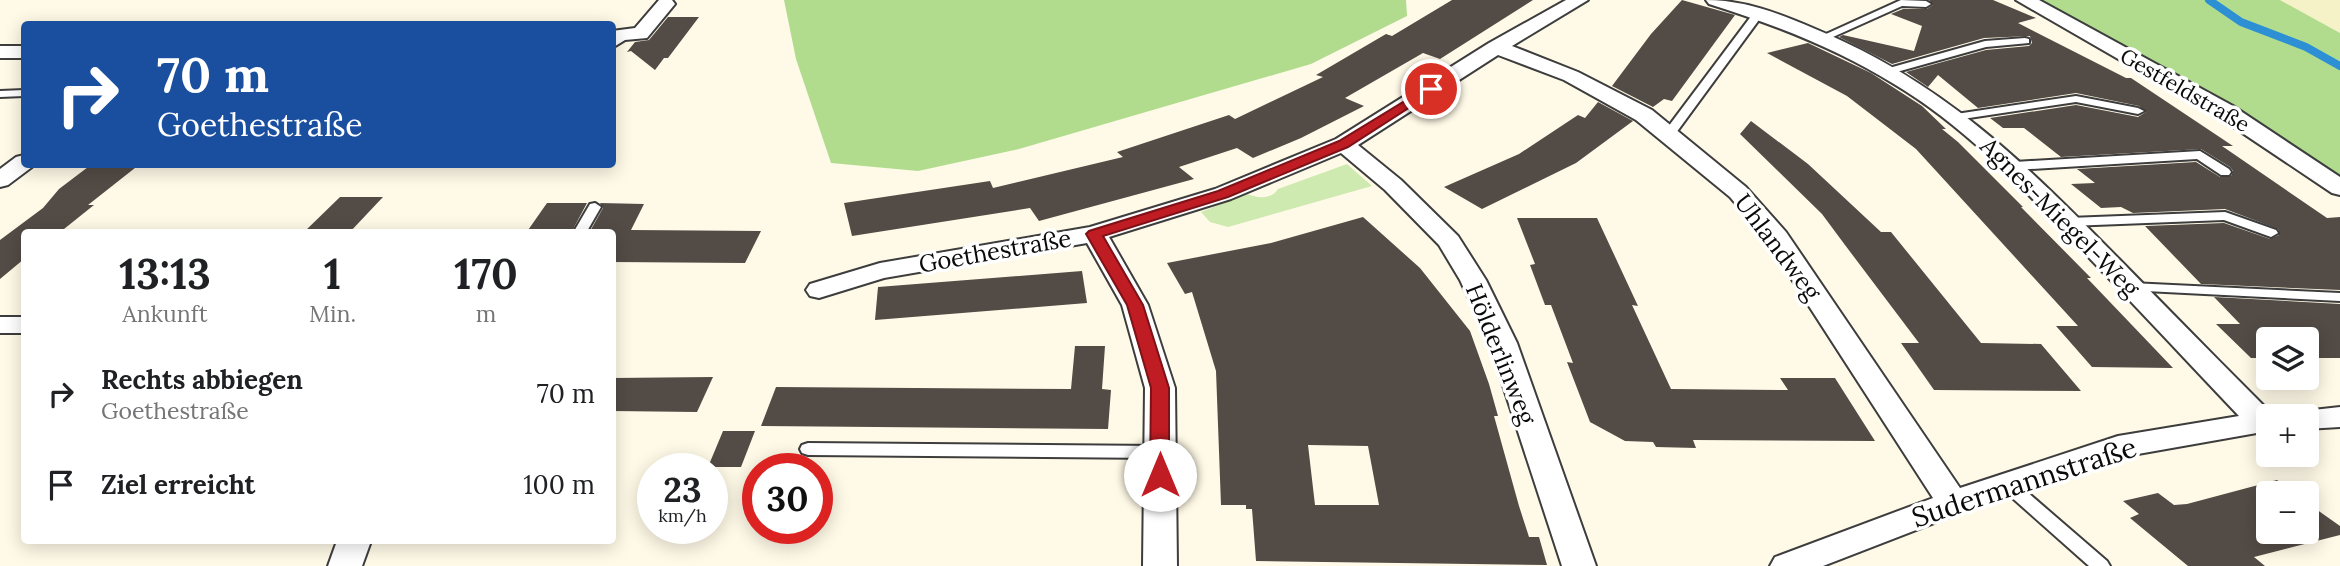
<!DOCTYPE html>
<html lang="de">
<meta charset="utf-8">
<style>
body{margin:0;font-family:Lora,serif;background:#f2f2f2;color:#202124;height:100vh;display:flex;flex-direction:column;font-size:26px;white-space:nowrap}
*{box-sizing:border-box;margin:0}
p{font-size:23px;color:#757577}
.icon{flex:none;width:38px;height:38px;fill:none;stroke:currentColor;stroke-width:2;stroke-linecap:round;stroke-linejoin:round}
.map{position:relative;flex:1;overflow:hidden}
.panel{position:absolute;left:21px;top:229px;width:595px;height:315px;display:flex;flex-direction:column;background:#fff;border-radius:7px;box-shadow:0 4px 18px #0003}
.panel>*{flex:none}
.banner{position:absolute;left:21px;top:21px;width:595px;height:147px;border-radius:7px;box-shadow:0 4px 18px #0003;background:#1a4fa0;color:#fff;overflow:hidden}
.tools{position:absolute;left:2256px;top:327px;display:grid;gap:14px}
.tools a{display:grid;place-items:center;width:63px;height:63px;border-radius:7px;background:#fff;box-shadow:0 4px 18px #0003;font-size:35px}
.speed{position:absolute;left:637px;top:453px;display:flex;gap:14px;font-size:35px;font-weight:700;text-align:center}
.speed>*{display:grid;place-content:center;width:91px;height:91px;border-radius:50%;background:#fff;box-shadow:0 4px 18px #0003;line-height:1}
.speed small{font-size:18px;font-weight:400}
.speed .limit{border:10px solid #d22;background:#fff;color:#111}
.pin{position:absolute;display:grid;place-items:center;width:60px;height:60px;color:#fff;margin:-30px;border:4px solid #fff;border-radius:50%;box-shadow:0 2px 7px #0007}
.me{position:absolute;width:77px;margin:-38px;rotate:0deg;stroke-linejoin:round;filter:drop-shadow(0 0 5px #0008)}
.turn{display:flex;align-items:center;gap:24px;height:147px;padding:0 21px;font-size:32px}
.turn .icon{width:91px;height:91px;stroke-width:2.5}
.turn b{display:block;font-size:49px;line-height:60px}
.eta{display:flex;justify-content:space-evenly;align-items:center;height:119px;text-align:center}
.eta b{font-size:42px;font-weight:800;line-height:49px}
ul{padding:0;list-style:none}
li{display:flex;align-items:center;gap:21px;height:91px;padding:0 21px}
li div{flex:1}
li b{display:block;font-size:26px}
li em{font-style:normal}
.map>svg:first-child{display:block}
</style>
<div class="map">
<svg width="2340" height="566" viewBox="0 0 2340 566">
<rect width="100%" height="100%" fill="#fffae7"/>
<polygon fill="#f6f2c7" points="2280,0 2340,0 2340,33"/>
<path fill="#ceeab0" d="M1347 164 1372 186 1228 227 1210 222 1201 212 1247 194C1258 198 1271 200 1278 189Z"/>
<g fill="#b1dc8e">
<polygon points="784,0 1406,0 1407,16 1311,64 1019,149 918,171 831,163 796,59"/>
<polygon points="2025,0 2280,0 2340,33 2340,188"/>
</g>
<g fill="none" stroke-linecap="round" stroke-linejoin="round">
<polyline stroke="#2d90d4" stroke-width="8" points="2209,0 2241,22 2306,47 2340,66"/>
</g>
<g fill="#534b46" fill-rule="evenodd">
<polygon points="1452,0 1533,0 1440,59 1423,53 1345,98 1364,106 1301,138 1253,158 1237,148 1179,167 1194,179 1039,221 1030,208 852,236 844,203 990,181 993,188 1123,157 1117,152 1229,115 1235,119 1323,77 1316,75 1386,34 1392,36"/>
<polygon points="1682,0 1735,15 1672,101 1664,99 1653,107 1612,86 1651,34"/>
<polygon points="1929,0 1993,0 2036,18 2018,23 2126,78 2131,78 2233,146 2222,146 2327,218 2340,217 2340,290 2201,284 2145,226 2224,223 2270,239 2279,235 2278,229 2225,209 2133,213 2121,207 2101,208 2071,184 2095,183 2077,169 2196,162 2220,177 2231,176 2233,171 2230,167 2201,149 2061,157 2024,128 2003,128 1990,118 2076,105 2138,117 2146,112 2139,106 2076,93 1978,108 1938,75 1928,87 1906,72 1986,50 2029,46 2032,43 2030,36 1984,38 1892,64 1839,37 1843,35 1914,51 1922,26 1891,14 1903,9 1927,9 1933,5"/>
<polygon points="668,17 699,17 668,58 664,58 655,70 631,51 627,52 635,42 649,40"/>
<polygon points="1808,43 1871,73 1922,106 1946,129 1942,129 1958,142 2023,207 2021,207 2091,278 2087,278 2173,368 2092,367 2056,326 2078,326 1916,149 1847,96 1767,53"/>
<polygon points="1598,102 1633,121 1576,163 1482,209 1444,187 1519,154 1578,115 1585,118"/>
<polygon points="1751,121 1808,164 1881,232 1891,232 1981,343 2041,344 2081,391 1934,390 1901,343 1919,343 1845,245 1822,214 1740,134"/>
<polygon points="92,164 140,164 88,205 94,205 59,233 24,233 24,259 0,279 0,240 43,208 59,189"/>
<polygon points="340,197 383,197 349,233 303,233"/>
<polygon points="547,203 587,203 571,233 526,233"/>
<polygon points="600,203 644,204 631,230 761,231 745,263 612,262 612,233 589,233 603,208"/>
<path d="M1363 217 1420 268 1470 331 1489 384 1498 416H1494L1519 506 1529 537H1539L1547 565 1256 561 1252 509H1246V505H1221L1216 371 1192 292 1185 294 1167 263 1271 243ZM1308 445 1368 446 1379 505H1315Z"/>
<polygon points="1517,218 1597,218 1638,306 1632,305 1671,389 1788,390 1780,378 1835,378 1875,441 1693,440 1696,448 1656,447 1653,442 1625,441 1590,422 1567,362 1573,363 1551,305 1545,305 1530,265 1535,264"/>
<polygon points="1082,271 1087,303 875,320 878,287"/>
<polygon points="2214,297 2340,304 2340,358 2306,358 2306,340 2268,340 2268,358 2251,358 2216,324 2240,324"/>
<polygon points="1075,346 1105,346 1102,389 1111,390 1108,429 761,426 776,387 1071,389"/>
<polygon points="713,377 697,412 612,411 612,378"/>
<polygon points="723,431 755,431 741,467 708,467"/>
<polygon points="2277,480 2295,494 2268,494 2268,532 2306,532 2306,502 2340,526 2340,535 2254,557 2265,566 2188,566 2130,518 2139,514 2123,501 2158,493 2174,505 2187,504"/>
</g>
<g fill="none" stroke-linecap="round" stroke-linejoin="round">
<defs>
<g id="lane">
<polygon points="1901,0 1926,1 1931,4 1926,7 1902,6 1824,41 1816,41 1815,39"/>
<polygon points="1759,10 1764,13 1673,137 1665,137 1665,131 1755,11"/>
<polygon points="2025,38 2029,39 2029,43 1986,47 1886,75 1881,72 1882,70 1985,41"/>
<polygon points="24,90 24,96 0,97 0,91"/>
<polygon points="2076,96 2138,108 2144,111 2138,114 2076,102 1956,120 1950,117 1956,114"/>
<polygon points="2200,151 2229,169 2231,172 2229,175 2221,175 2197,159 2015,170 2009,166 2015,162"/>
<polygon points="595,203 601,207 586,233 573,233 590,204"/>
<polygon points="2225,212 2276,230 2278,233 2271,237 2224,220 2069,226 2062,222 2069,218"/>
<polygon points="2131,283 2340,293 2340,301 2126,290 2124,287 2126,284"/>
<polygon points="808,443 1159,446 1165,448 1167,452 1165,456 1159,458 808,455 802,453 800,449 802,445"/>
<polygon points="2006,477 2012,479 2107,561 2110,566 2089,566 2000,487 1998,483 2000,479"/>
</g>
<g id="street">
<polygon points="659,0 672,0 675,4 647,38 625,40 612,48 612,31 635,28"/>
<path d="M1566 0H1588L1512 46 1578 72 1652 110 1746 187 1786 232 1960 488 2118 436 2239 416C2184 358 2129 299 2074 242 2019 184 1963 125 1894 84 1836 48 1773 24 1709 4L1706 0C1744 0 1778 13 1813 28 1942 81 2024 162 2120 260 2169 310 2219 361 2269 411L2280 416H2268V431L2121 457 2017 491 1823 566H1770L1775 557 1933 498 1767 241 1730 197 1636 120 1564 80 1498 55 1358 145 1401 180 1458 236 1486 280 1517 343 1596 566H1562L1489 343 1460 280 1439 245 1385 190 1341 153 1231 199 1109 237 1148 305 1175 388 1177 566H1143L1145 388 1122 305 1087 243 884 278 819 298 810 296 806 290 810 284 880 263 1090 227 1215 189 1336 139 1489 43Z"/>
<polygon points="2016,0 2039,0 2233,106 2340,177 2340,195 2332,193 2217,116"/>
<rect x="0" y="46" width="24" height="12"/>
<polygon points="24,155 24,164 34,164 32,167 8,185 0,187 0,169 16,157"/>
<rect x="0" y="317" width="24" height="16"/>
<polygon points="2340,407 2340,427 2306,429 2306,416 2293,416 2295,412"/>
<polygon points="337,541 371,541 362,566 328,566"/>
</g>
</defs>
<use href="#lane" stroke="#3d3d3d" stroke-width="4"/>
<use href="#street" stroke="#3d3d3d" stroke-width="4"/>
<use href="#lane" fill="#fff" fill-rule="evenodd"/>
<use href="#street" fill="#fff" fill-rule="evenodd"/>
</g>
<polygon fill="#c01c23" stroke="#7d1217" stroke-width="2" points="1431,85 1437,89 1435,91 1348,147 1228,197 1103,236 1143,305 1169,388 1169,475 1166,480 1153,480 1150,475 1151,388 1127,305 1086,234 1089,231 1218,191 1339,141"/>
<g text-anchor="middle" dominant-baseline="central" stroke-width="7" stroke-linejoin="round" paint-order="stroke">
<g font-size="21" fill="#0a0a0a" stroke="#fff">
<text transform="translate(2185 90) rotate(30)">Gestfeldstraße</text>
</g>
<g font-size="24" fill="#0a0a0a" stroke="#fff">
<text transform="translate(2060 217) rotate(45)">Agnes-Miegel-Weg</text>
<text transform="translate(1778 247) rotate(53)">Uhlandweg</text>
<text transform="translate(995 251) rotate(-10)">Goethestraße</text>
<text transform="translate(1501 354) rotate(68)">Hölderlinweg</text>
</g>
<g font-size="28" fill="#0a0a0a" stroke="#fff">
<text transform="translate(2024 482) rotate(-18)">Sudermannstraße</text>
</g>
</g>
</svg>
<div class="tools">
<a><svg class="icon" aria-label="layers" viewBox="0 0 24 24"><path d="M12 4l9 5-9 5-9-5zM3 14l9 5 9-5"/></svg></a>
<a>+</a>
<a>−</a>
</div>
<div class="speed"><div>23<small>km/h</small></div><div class="limit">30</div></div>
<div class="pin" style="left:1431px;top:89px;background:#d93025"><svg class="icon" aria-label="arrive" viewBox="0 0 24 24"><path d="M6 21V4h12l-3 4 3 4H6"/></svg></div>
<svg class="me" style="left:1160px;top:475px" viewBox="-20 -20 40 40"><circle r="19" fill="#fff"/><path d="M0-13L10 11 0 6-10 11z" fill="#c01c23"/></svg>
<div class="banner">
<div class="turn"><svg class="icon" aria-label="right" viewBox="0 0 24 24"><path d="M7 20v-9h11M14 6l5 5-5 5"/></svg><div><b>70 m</b>Goethestraße</div></div>
</div>
<section class="panel">
<div class="eta">
<div><b>13:13</b><p>Ankunft</p></div>
<div><b>1</b><p>Min.</p></div>
<div><b>170</b><p>m</p></div>
</div>
<ul>
<li><svg class="icon" aria-label="right" viewBox="0 0 24 24"><path d="M7 20v-9h11M14 6l5 5-5 5"/></svg><div><b>Rechts abbiegen</b><p>Goethestraße</p></div><em>70 m</em></li>
<li><svg class="icon" aria-label="arrive" viewBox="0 0 24 24"><path d="M6 21V4h12l-3 4 3 4H6"/></svg><div><b>Ziel erreicht</b></div><em>100 m</em></li>
</ul>
</section>
</div>
